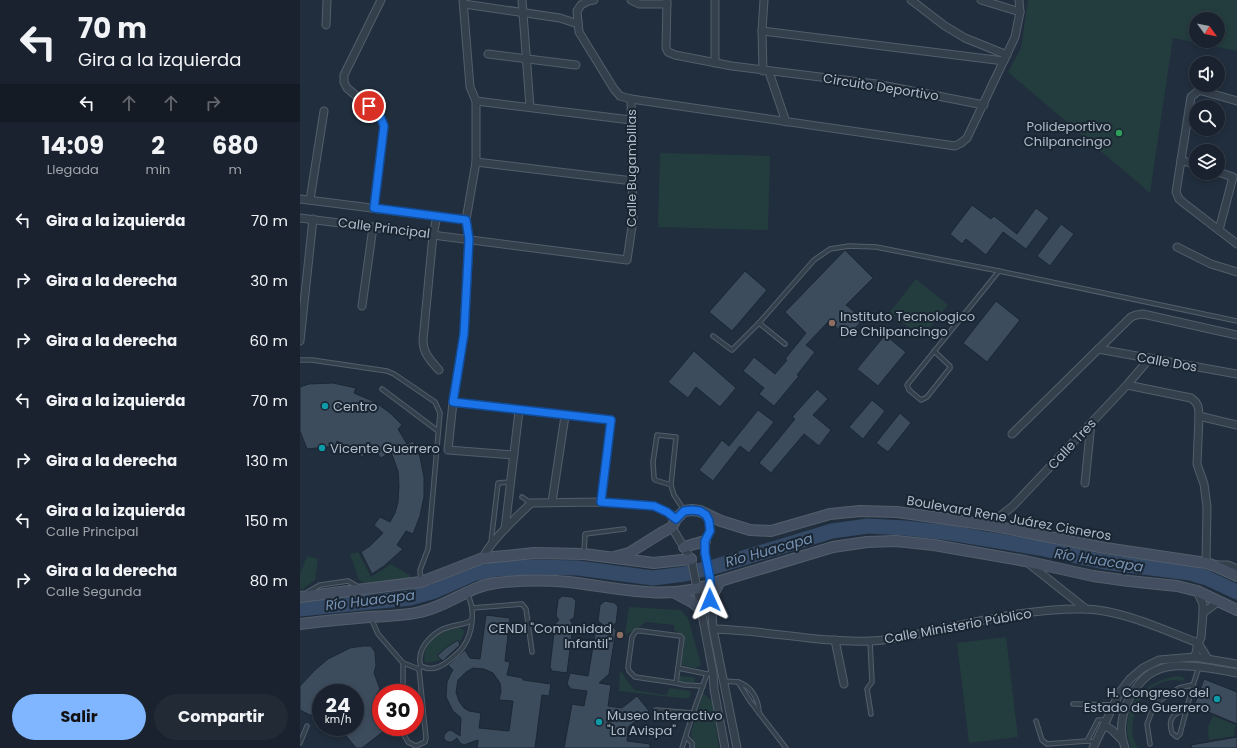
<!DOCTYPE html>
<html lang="es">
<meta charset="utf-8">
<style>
body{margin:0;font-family:Poppins,sans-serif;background:#222a36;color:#f1f3f6;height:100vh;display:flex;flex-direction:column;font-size:15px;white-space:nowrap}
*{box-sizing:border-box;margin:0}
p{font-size:13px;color:#9fa4aa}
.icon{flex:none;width:22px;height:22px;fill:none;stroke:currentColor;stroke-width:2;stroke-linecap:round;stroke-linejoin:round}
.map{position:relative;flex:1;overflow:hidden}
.details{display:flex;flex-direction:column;background:#19222e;width:300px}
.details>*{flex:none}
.guide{background:#19222e;color:#f1f3f6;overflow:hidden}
.needle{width:26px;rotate:123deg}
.buttons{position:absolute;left:889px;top:12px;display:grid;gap:8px}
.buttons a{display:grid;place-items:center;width:36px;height:36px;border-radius:50%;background:#19222e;box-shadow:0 2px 6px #0003,0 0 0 1px #373f4a;font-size:20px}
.speed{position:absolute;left:12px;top:684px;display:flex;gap:8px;font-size:20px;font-weight:700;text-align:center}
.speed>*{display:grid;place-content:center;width:52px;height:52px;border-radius:50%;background:#19222e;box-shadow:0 2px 6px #0003,0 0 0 1px #373f4a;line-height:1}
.speed small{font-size:10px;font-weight:400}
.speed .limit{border:6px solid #d22;background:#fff;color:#111}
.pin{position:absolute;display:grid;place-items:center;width:34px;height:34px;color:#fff;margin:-17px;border:2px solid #fff;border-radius:50%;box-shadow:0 1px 4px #0007}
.me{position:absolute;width:44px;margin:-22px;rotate:359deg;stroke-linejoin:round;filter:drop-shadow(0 0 3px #0008)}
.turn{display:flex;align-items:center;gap:14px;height:84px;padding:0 12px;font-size:18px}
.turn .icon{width:52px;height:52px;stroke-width:2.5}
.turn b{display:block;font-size:28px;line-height:34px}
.lanes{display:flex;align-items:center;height:38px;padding:0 12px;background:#0003;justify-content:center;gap:20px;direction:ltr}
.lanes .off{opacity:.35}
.eta{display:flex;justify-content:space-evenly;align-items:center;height:68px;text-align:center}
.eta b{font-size:24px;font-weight:700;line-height:28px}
.cta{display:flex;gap:8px;margin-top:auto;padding:8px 12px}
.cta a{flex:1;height:46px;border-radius:24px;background:#7fb6ff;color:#111;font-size:16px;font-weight:700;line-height:46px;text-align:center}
.cta a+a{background:#222a36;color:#f1f3f6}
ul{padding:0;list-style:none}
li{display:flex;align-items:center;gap:12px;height:60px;padding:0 12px}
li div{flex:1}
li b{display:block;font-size:15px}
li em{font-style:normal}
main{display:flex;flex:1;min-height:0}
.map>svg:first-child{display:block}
</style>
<main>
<section class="details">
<div class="guide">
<div class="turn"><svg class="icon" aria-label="left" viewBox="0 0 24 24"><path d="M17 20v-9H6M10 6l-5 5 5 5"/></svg><div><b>70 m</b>Gira a la izquierda</div></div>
<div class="lanes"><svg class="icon" aria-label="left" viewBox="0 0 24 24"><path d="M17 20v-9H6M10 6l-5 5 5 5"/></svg><svg class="icon off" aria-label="ahead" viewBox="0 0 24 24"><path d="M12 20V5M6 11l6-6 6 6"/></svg><svg class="icon off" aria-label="ahead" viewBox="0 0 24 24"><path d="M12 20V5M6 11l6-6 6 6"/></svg><svg class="icon off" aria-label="right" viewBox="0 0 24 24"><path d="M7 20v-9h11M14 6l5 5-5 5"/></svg></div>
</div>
<div class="eta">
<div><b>14:09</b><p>Llegada</p></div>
<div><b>2</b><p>min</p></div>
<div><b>680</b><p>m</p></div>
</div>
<ul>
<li><svg class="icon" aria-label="left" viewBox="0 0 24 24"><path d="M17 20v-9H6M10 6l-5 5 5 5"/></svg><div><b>Gira a la izquierda</b></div><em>70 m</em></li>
<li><svg class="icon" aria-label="right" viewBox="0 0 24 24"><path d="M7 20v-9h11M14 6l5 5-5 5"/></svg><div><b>Gira a la derecha</b></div><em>30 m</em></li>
<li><svg class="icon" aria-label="right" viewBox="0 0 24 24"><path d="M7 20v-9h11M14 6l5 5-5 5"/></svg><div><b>Gira a la derecha</b></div><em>60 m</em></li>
<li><svg class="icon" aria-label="left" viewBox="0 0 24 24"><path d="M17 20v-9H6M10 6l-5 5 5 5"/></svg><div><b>Gira a la izquierda</b></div><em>70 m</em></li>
<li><svg class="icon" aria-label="right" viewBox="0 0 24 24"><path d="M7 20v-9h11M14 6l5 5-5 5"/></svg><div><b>Gira a la derecha</b></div><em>130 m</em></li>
<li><svg class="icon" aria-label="left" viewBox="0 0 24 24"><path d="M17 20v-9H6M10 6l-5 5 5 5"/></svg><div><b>Gira a la izquierda</b><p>Calle Principal</p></div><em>150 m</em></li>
<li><svg class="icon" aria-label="right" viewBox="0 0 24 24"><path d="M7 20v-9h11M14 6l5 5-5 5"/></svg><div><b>Gira a la derecha</b><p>Calle Segunda</p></div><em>80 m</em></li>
</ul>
<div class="cta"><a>Salir</a><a>Compartir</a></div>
</section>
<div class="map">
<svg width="937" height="748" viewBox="0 0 937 748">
<rect width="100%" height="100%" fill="#212e3d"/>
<g fill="#233c3e" fill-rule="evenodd">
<path d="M728 0H937V51L873 38 850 193 708 72 721 48ZM896 19H918V41H896Z"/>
<polygon points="360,153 470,156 468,230 358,227"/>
<polygon points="616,279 648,305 621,338 590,312"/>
<path d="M58 552 71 577 91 564 111 576 109 580C93 582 74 589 59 580L50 554Z"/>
<polygon points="7,556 18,559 15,580 0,591 0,574"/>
<path d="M329 607 380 610 388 618 401 665 396 668 381 665C383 650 389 638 374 630V625L346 622 337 629 325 635Z"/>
<path d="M156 627 162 629 164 631C163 646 141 665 125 662 120 644 141 631 156 627Z"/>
<polygon points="706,637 718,737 669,743 657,643"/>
<polygon points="320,670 334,690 366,695 370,688 391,691 389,699 319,691"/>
<polygon points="380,676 395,677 394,684 379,682"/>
<path d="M879 676 885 678 884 681C872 679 862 681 851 688 835 701 826 731 838 748H831C817 711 841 680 879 676Z"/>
<polygon points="403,693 412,701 419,748 394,748 391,733"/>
<polygon points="913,716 936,725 934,729 935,736 909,740 908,727"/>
</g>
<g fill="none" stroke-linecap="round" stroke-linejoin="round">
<polyline stroke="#344a66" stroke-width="15" points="0,609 110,598 135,591 173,574 196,569 234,567 278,568 353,578 385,574 417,566 532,531 568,526 605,528 650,533 739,548 804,562 890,573 907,578 937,592"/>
</g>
<g fill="#3d4c5d" stroke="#1c2734" fill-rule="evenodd">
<polygon points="672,205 691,219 694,216 717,234 736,208 749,218 726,249 703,232 686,255 666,239 662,244 650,234"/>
<polygon points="761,224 774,234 750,266 737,256"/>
<polygon points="545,250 573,278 546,305 563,319 548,337 529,321 506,345 515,352 497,375 499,376 474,406 459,394 464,388 443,371 454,357 475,374 487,360 485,359 506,333 485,312"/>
<polygon points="445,271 467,290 432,331 409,312"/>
<polygon points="696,301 720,320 687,362 663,343"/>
<polygon points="585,335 606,352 578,386 557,369"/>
<polygon points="394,351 436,388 420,407 396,387 388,398 368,382"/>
<polygon points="33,383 56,388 54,393 75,402 90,413 102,425 98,429 107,444 113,441 120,457 124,477 124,497 120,516 113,534 106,531 97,545 103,549 84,566 72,574 61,552 70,546 83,533 74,525 80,517 90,522 95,513 98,502 99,485 98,471 91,452 81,458 73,448 62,457 52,449 37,441 36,446 7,449 0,431 0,387 9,384"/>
<polygon points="517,389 528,399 513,415 531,430 519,446 504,434 471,473 459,463 495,419 492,417"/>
<polygon points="572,400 585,411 563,439 549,427"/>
<polygon points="458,410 474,422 449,453 440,446 413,481 399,470 422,440 429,446"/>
<polygon points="600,413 611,423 588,452 576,443"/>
<polygon points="262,596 272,597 276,601 274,618 270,620 273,625 267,673 252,671 250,667 255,624 259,620 256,616 258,600"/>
<polygon points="305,601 315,603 318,607 316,623 312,626 316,630 309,674 299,683 311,685 308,706 322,708 337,696 349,711 328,727 327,741 350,744 350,748 264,748 272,704 284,706 287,691 271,689 267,684 270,673 288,676 296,629 302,624 298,621 300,605"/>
<path d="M186 615 210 618 205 661 210 662 207 675 223 678V680L251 684 249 696 242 695 235 748H177L178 740 164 745 160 743 157 738 152 742H148L144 739V735L148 731 151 730 160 736 161 718 153 711 146 697 147 682 150 675 153 670 148 665 165 650 170 658 180 659ZM173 668 184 669 193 673 200 683 201 691 199 700 213 701 209 731 179 728 181 713 169 711 164 708 159 701 156 692 158 680 166 672Z"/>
<polygon points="158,640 160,645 145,659 143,661 137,656 147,647"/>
<polygon points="63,646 71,646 75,652 76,666 74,673 80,689 76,695 81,702 81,727 89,727 62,748 56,748 39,727 55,727 55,693 21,693 21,714 10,715 0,710 0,686 15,670 28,659 50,648"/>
<polygon points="904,679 937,692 937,724 894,706"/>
<polygon points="937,737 937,748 892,748 891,745"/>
</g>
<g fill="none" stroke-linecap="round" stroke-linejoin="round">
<defs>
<g id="service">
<polyline points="459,323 485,344"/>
<polyline points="413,336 432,350 459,323 514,260 530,249 549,246 576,247 699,271 937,321"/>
<polyline points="634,351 650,366 650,368 627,397 621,400 609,390 607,385 699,271"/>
<polyline points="0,360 12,360 87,371 94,374 135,402 140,413 128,549 120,570 121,581"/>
<polyline points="82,389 138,431"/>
<polyline points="371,485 355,480 354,478 353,462 357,435 376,437 371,485 374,495 384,510"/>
<polyline points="222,497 231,503"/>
<polyline points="191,542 198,483 210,482"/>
<polyline points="284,553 285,534 324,529"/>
<polyline points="8,592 20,585 48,581 60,588"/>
<path d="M167 594C176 609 173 633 163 647 159 653 152 658 147 662 139 668 130 671 121 666 120 663 119 660 120 657 121 644 136 630 149 627 157 624 165 625 172 620"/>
<polyline points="172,608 222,604 226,609 232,652"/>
<polyline points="71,618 78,634 103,663"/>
<polygon points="336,631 341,631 380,636 382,638 376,683 335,677 329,671 328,667 332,637"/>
<polyline points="570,641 572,682 567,689 571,714"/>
<polyline points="378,668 407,674"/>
<polyline points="424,681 438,682 450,701 486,748"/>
<path d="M438 682C451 686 459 699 459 713"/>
<polyline points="376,683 385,685 403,686"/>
<polyline points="103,693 103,663 119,669"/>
<polyline points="773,704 814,705"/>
<path d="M887 709C874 713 867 718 872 733L877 737 880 734C886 712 891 689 899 667"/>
<polyline points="356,710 393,713"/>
<polyline points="736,721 742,740 747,744 787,741"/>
<polyline points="104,727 104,735 108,742 116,746 125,742 126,738 119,669 121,666"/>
<polyline points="386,737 392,743 392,748"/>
<polyline points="796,742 787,741 798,720 807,720"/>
<polyline points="0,743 7,726"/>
<polyline points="850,744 847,724 852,711 859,701 879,688 892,685"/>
<polyline points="382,748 393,713 407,674 413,673"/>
</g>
<g id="minor">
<polyline points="163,0 170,87 176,101 176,162 166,220 169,239 164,334 153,402 148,450 214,455"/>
<polyline points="222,0 230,107"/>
<polyline points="294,0 288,1 281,5 277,11 279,32 314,89 320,96 331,99 655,146 661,143 667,138 715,37 720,12 719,0"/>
<polyline points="331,0 339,4 367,4"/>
<polyline points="367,0 366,48 368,52 375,55 432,66 576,84 684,105"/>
<polyline points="611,0 645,26 665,38 707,55"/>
<polyline points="681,0 720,12"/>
<polyline points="164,4 260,18 278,24"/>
<polyline points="26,25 27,0"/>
<polyline points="462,31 704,61"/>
<polyline points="188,54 276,65"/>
<polyline points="415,63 415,0"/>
<polyline points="463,71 462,31 464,0"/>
<polyline points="469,72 486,122"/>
<polyline points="176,101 331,120"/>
<polyline points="937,101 902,91 898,91 891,97 876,192 879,199 885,204 937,244"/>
<polyline points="881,160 896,165"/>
<polyline points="176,162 333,181"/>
<polyline points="918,172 933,177 919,230"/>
<polyline points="0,199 166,220"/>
<polyline points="10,200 24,111"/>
<polyline points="74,208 84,126 80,116 47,88 44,82 44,75 81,0"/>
<path d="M137 216 133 235 123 340C123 353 130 360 139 370"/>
<polyline points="0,218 327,260 333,220 331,99"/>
<polyline points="877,247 911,264 937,272"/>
<polyline points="62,306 73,227"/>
<polyline points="0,341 13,219"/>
<polyline points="798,349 937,374"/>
<path d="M827 385 891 398C898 403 899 407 899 416L897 464 904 484 907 507 906 563"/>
<polyline points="153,402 311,420 301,502"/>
<polyline points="899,416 937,425"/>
<polyline points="712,434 831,317 836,315 843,314 937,335"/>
<polyline points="785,483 791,423"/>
<polyline points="252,502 265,416"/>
<polyline points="406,515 409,521 410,531 405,541 405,553 410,579 413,629 437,748"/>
<polyline points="689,525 713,506 827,385 850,358"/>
<path d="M372 527C378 539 386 549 392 562L413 673 414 689 425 748"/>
<polyline points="205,529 219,411"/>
<path d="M183 558C191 540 216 518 231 503L301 502 354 506 367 512 376 519"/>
<polyline points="728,563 786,609"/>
<polyline points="903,613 919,601"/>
<path d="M413 629C466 630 518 643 570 641 594 640 618 634 642 629 689 619 736 608 785 609 822 610 864 630 898 643"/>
<polyline points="535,640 544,684"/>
<polyline points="898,643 908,659"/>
<polyline points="895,657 898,643 901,638 903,613 903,604 897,591"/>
<polyline points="804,725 812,730 822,740"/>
<polyline points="793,748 820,692 830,679 843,668 859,660 895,657 937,664"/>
<path d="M825 748C819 732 821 719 827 703 833 691 842 677 855 671 874 660 916 669 937 673"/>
</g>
<polyline id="tertiary" points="915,566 928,566 937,570"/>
<g id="secondary">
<polyline points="384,547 405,541"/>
<polyline points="314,557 329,553 361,533 372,527 376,519 384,511 392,510 400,511 421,521 450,530 471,531 530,514 560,511 597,512 689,525 805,548 906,563 915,566 937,576"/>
<polyline points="375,593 392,602 401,609"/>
<polyline points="0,597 121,582 183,558 205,556 234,553 284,554 354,563 391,559"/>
<polyline points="410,600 420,581"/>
<path d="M0 624C23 621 46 619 69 617 86 616 104 616 120 612 147 607 169 586 196 583 220 580 245 580 269 582 321 588 370 603 420 581L533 547 567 542 596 541 634 545 725 561 793 576 829 581 877 586 897 591 937 610"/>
</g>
</defs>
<use href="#service" stroke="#535e6b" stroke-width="5.5"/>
<use href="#minor" stroke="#535e6b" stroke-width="9"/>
<use href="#tertiary" stroke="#535e6b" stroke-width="11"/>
<use href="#secondary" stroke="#535e6b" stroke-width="12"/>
<use href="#service" stroke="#35404d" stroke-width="3.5"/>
<use href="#minor" stroke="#35404d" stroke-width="7"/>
<use href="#tertiary" stroke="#35404d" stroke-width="9"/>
<use href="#secondary" stroke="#434f61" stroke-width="10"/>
</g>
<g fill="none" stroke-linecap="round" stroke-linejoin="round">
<defs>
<polyline id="route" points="69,106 80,116 84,126 74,208 166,220 169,239 164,334 153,402 311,420 301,502 354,506 367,512 376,519 384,511 392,510 400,511 406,515 409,521 410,531 405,541 405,553 410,579 410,600"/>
</defs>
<use href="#route" stroke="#114b97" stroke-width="10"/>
<use href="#route" stroke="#1a73e8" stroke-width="7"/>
</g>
<circle fill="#2e9e5b" stroke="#1a2532" stroke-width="1.5" cx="819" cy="133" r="4"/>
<g fill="#8d6e63" stroke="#1a2532" stroke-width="1.5">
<circle cx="532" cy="323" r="4"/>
<circle cx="320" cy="635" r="4"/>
</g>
<g fill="#0f9aa8" stroke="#1a2532" stroke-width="1.5">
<circle cx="25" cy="406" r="4"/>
<circle cx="22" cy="448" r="4"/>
<circle cx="917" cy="699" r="4"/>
<circle cx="299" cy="722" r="4"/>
</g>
<g text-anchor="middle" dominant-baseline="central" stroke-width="4" stroke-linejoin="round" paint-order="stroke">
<g font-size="13" fill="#b0bbc9" stroke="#1a2532">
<text transform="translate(581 87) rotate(9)">Circuito Deportivo</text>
<text transform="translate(331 168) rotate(-90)">Calle Bugambilias</text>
<text transform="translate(84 228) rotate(7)">Calle Principal</text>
<text transform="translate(867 362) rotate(10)">Calle Dos</text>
<text transform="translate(772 444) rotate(-47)">Calle Tres</text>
<text transform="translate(709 518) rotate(10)">Boulevard Rene Juárez Cisneros</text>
<text transform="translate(658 626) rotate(-10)">Calle Ministerio Público</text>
</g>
<g font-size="13" fill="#b0bbc9" stroke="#1a2532" text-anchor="start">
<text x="811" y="126" text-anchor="end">Polideportivo<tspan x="811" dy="15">Chilpancingo</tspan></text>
<text x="540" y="316">Instituto Tecnologico<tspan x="540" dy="15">De Chilpancingo</tspan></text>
<text x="33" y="406">Centro</text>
<text x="30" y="448">Vicente Guerrero</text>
<text x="312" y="628" text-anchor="end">CENDI "Comunidad<tspan x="312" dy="15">Infantil"</tspan></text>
<text x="909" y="692" text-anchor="end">H. Congreso del<tspan x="909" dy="15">Estado de Guerrero</tspan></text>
<text x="307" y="715">Museo Interactivo<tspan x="307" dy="15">"La Avispa"</tspan></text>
</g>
<g font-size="14" font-style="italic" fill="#7692b3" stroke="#1a2532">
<text transform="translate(469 550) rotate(-16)">Río Huacapa</text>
<text transform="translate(799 560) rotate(9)">Río Huacapa</text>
<text transform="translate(70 600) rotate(-7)">Río Huacapa</text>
</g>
</g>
</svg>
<div class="buttons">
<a><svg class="needle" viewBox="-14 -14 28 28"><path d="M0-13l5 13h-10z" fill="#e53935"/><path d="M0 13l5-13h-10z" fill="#9fa4aa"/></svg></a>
<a><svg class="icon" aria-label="sound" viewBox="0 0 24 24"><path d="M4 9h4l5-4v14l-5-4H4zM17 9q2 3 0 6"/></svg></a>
<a><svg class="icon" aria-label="search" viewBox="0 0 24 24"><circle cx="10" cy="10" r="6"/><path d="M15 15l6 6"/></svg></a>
<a><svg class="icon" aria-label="layers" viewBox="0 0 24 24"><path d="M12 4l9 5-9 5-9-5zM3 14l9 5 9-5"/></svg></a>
</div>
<div class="speed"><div>24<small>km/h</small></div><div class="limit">30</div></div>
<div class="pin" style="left:69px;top:106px;background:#d93025"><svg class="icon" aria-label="arrive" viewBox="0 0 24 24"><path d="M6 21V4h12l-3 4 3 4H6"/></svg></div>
<svg class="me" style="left:410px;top:600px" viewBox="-20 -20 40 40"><path d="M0-17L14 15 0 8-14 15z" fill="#1a73e8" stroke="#fff" stroke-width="4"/></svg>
</div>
</main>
